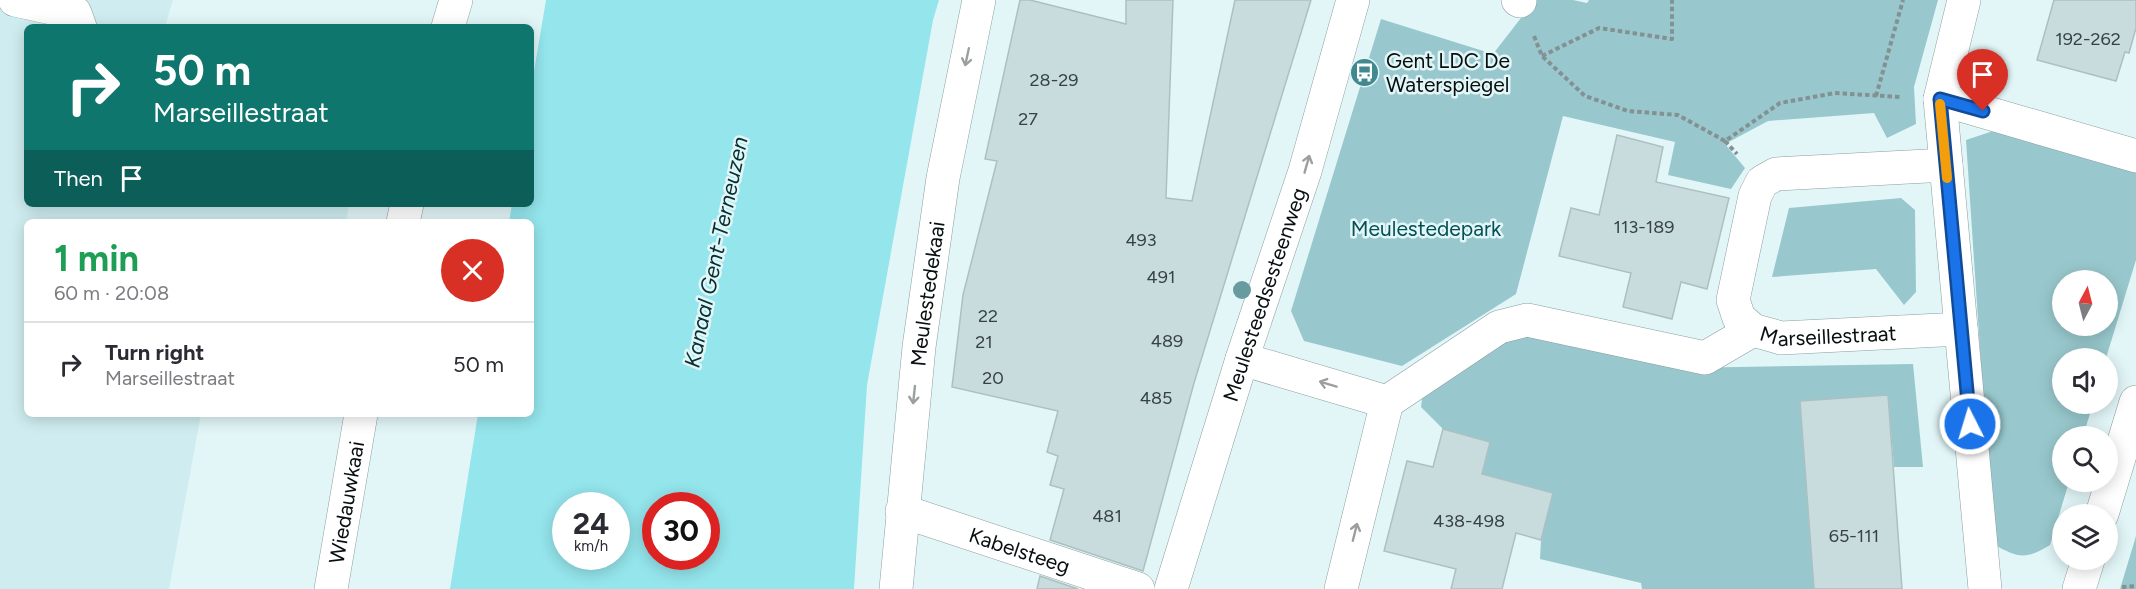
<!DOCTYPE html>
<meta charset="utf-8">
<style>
body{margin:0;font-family:Figtree,sans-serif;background:#f7f7f7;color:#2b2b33;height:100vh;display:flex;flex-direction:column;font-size:22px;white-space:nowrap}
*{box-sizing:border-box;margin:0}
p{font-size:20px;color:#7c7c81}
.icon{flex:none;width:33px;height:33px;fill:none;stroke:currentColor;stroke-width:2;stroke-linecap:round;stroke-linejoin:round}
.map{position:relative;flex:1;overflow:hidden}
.details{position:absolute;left:24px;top:219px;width:510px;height:198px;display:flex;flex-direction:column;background:#fff;border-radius:9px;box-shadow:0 3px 15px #0003}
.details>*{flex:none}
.hud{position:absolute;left:24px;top:24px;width:510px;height:183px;border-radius:9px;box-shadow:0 3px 15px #0003;background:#0f766e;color:#fff;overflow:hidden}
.needle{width:39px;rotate:7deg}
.controls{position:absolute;left:2052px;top:270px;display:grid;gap:12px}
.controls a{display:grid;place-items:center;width:66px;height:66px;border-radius:50%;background:#fff;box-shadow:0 3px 15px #0003;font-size:30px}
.speed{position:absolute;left:552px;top:492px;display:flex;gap:12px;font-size:30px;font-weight:700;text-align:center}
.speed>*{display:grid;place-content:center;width:78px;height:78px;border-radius:50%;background:#fff;box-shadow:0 3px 15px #0003;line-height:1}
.speed small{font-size:15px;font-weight:400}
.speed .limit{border:9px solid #d22;background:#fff;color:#111}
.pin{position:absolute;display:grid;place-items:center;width:51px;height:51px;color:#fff;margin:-62px -26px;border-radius:50% 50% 50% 0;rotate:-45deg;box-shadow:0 0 6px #0007}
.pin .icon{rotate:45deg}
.me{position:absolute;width:66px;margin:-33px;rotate:355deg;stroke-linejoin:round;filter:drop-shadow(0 0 4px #0008)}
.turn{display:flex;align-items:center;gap:21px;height:126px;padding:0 30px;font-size:27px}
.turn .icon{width:78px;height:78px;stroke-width:2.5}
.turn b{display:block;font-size:42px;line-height:51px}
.then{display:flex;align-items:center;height:57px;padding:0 30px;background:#0003;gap:12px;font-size:22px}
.round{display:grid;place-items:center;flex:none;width:63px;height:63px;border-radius:32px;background:#f7f7f7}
.head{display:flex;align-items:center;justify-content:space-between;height:102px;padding:0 30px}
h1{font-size:36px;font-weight:700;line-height:45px;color:#1e9e55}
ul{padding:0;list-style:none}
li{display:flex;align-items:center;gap:18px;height:84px;padding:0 30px;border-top:2px solid #e1e1e2}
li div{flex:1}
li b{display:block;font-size:22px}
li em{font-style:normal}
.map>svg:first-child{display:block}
</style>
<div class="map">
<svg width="2136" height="589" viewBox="0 0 2136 589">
<rect width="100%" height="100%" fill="#e2f6f8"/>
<polygon fill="#cfedf0" points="0,0 173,0 165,27 27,27 27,204 349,204 346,222 27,222 27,414 201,414 169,589 0,589"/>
<g fill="#98c8cd" fill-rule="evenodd">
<polygon points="1535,0 1573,0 1587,3 1589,0 1938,0 1914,87 1916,124 1887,138 1874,113 1768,121 1725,144 1745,168 1731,189 1668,175 1675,142 1563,116 1516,294 1402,366 1304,341 1291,311 1381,19 1493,54"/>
<path d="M1999 129 2136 172V260L2106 358H2062V404H2093L2083 436H2062V482H2069L2050 545C2026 560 2018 558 1993 544L1966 140ZM2062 280H2108V326H2062Z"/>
<polygon points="1901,198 1915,210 1916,292 1904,305 1876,269 1772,277 1789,208"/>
<polygon points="1528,329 1682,368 1913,364 1923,467 1894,467 1888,395 1800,401 1814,589 1642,589 1641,583 1540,559 1541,540 1553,493 1482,474 1490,442 1443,429 1421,407 1423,392"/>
<polygon points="2136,536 2136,589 2120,589"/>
</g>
<path fill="#94e5ec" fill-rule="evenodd" d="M546 0H939L933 20 867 385 854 589H450L478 414H531V222H509L512 204H531V89ZM566 506H616V556H566ZM656 506H706V556H656Z"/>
<g fill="#c8dcde" stroke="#acc0c2" stroke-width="1.5">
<polygon points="1020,0 1030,0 1126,24 1126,0 1173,0 1166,198 1192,201 1235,0 1311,0 1194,383 1143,571 1050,540 1064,489 1050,485 1058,456 1047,452 1058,411 952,387 963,295 997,161 985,159"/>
<polygon points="2054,0 2136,0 2136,28 2129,53 2125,52 2116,81 2037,60"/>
<polygon points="1617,135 1663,147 1656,182 1729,198 1707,289 1681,282 1672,319 1623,307 1631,273 1559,256 1571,208 1599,215"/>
<polygon points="1888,395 1902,589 1814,589 1800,401"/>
<polygon points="1443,429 1490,442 1482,474 1553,493 1541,540 1516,533 1502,589 1451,589 1456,569 1384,551 1407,461 1433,467"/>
<polygon points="1040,576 1078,589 1037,589"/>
</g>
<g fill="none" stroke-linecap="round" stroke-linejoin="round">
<defs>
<g id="minor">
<polyline points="15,0 75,13 80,27"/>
<polyline points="1518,0 1520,1"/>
<polyline points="1964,0 1940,99 1985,589"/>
<polyline points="1940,99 2136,156"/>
<path id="s1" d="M1946 165 1776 174 1762 182 1755 196 1733 300 1739 318 1753 330 1781 338 1961 329"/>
<polyline points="1242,359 1387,402 1341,589"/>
<polyline points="1387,402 1499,327 1527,320 1705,358 1753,330"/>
<path id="s2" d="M902 511 1138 589"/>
<polyline points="2102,514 2136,402"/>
<path id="s3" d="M896 589 919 347 943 178 979 0"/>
<path id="s4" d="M1171 589 1242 359 1305 171 1353 0"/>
<polyline points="2079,589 2088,560"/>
</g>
<g id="major">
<polyline points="448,27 456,0"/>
<polyline points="403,222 407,204"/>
<path id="s5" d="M331 589 361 414"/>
</g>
</defs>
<use href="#minor" stroke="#8b9ea0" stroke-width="34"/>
<use href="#major" stroke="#8b9ea0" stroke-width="34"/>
<g stroke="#839193" stroke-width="4" stroke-dasharray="4.5 3" stroke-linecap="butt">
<polyline points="1534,36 1542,56 1585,96 1628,111 1678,115 1725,141 1780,103 1835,93 1900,97"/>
<polyline points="1542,56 1599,28 1672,39 1672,0"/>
<polyline points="1876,96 1903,0"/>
<polyline points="1725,141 1737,154"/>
<polyline points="2122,587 2136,586"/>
</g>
<use href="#minor" stroke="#fff" stroke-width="33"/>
<use href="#major" stroke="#fff" stroke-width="33"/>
</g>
<circle fill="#689b9f" cx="1242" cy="290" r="9"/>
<defs><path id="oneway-shaft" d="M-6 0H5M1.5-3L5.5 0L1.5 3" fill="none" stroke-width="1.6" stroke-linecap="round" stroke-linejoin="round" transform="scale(1.5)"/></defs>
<g stroke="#9c9f9f">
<use href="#oneway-shaft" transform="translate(967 57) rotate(102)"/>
<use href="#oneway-shaft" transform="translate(1307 164) rotate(-74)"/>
<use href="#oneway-shaft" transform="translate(1328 384) rotate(-163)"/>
<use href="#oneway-shaft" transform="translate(914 395) rotate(96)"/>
<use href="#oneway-shaft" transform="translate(1355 532) rotate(-76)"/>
</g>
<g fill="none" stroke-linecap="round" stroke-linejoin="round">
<defs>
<polyline id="route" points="1970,424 1940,99 1983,111"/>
</defs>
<use href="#route" stroke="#114b97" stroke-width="15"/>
<use href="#route" stroke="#1a73e8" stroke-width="10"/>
<polyline stroke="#f59e0b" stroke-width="10" points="1940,104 1947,178"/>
</g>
<defs>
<symbol id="bus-disc" viewBox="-11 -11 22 22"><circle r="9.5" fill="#41888f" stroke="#e2f6f8"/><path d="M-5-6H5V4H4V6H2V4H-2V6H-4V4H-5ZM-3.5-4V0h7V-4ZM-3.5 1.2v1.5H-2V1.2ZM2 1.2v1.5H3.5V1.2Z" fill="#fff"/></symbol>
</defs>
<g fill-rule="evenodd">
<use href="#bus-disc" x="1348" y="56" width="33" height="33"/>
</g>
<g text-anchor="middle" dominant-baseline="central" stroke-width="5" stroke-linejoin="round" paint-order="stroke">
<g font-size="18" fill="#384244">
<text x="2088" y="39">192-262</text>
<text x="1054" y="80">28-29</text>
<text x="1028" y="119">27</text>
<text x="1644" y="227">113-189</text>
<text x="1141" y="240">493</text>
<text x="1161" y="277">491</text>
<text x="988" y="316">22</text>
<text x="1167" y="341">489</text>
<text x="984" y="342">21</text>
<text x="993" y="378">20</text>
<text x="1156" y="398">485</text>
<text x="1107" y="516">481</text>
<text x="1469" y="521">438-498</text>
<text x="1854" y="536">65-111</text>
</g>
<g font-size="21" fill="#080f10" stroke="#e2f6f8" text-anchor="start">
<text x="1386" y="60">Gent LDC De<tspan x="1386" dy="24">Waterspiegel</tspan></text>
</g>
<g font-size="21" fill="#045056" stroke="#e2f6f8">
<text x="1426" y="228">Meulestedepark</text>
</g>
<g font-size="21" fill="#080f10" stroke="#e2f6f8">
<text stroke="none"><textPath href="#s3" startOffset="297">Meulestedekaai</textPath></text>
<text stroke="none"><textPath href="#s4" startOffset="309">Meulesteedsesteenweg</textPath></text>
<text stroke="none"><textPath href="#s1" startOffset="422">Marseillestraat</textPath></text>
<text stroke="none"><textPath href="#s5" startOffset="88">Wiedauwkaai</textPath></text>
<text stroke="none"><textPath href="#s2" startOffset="124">Kabelsteeg</textPath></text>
</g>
<g font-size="22" font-style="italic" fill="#062f33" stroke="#e2f6f8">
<text transform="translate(716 252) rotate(-78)">Kanaal Gent-Terneuzen</text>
</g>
</g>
</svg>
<div class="controls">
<a><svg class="needle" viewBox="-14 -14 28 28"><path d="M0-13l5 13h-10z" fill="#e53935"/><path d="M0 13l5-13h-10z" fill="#7c7c81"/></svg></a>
<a><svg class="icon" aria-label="sound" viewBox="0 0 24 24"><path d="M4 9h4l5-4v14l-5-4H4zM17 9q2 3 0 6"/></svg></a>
<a><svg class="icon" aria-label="search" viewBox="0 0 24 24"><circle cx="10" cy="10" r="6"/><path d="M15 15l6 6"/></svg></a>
<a><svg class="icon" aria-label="layers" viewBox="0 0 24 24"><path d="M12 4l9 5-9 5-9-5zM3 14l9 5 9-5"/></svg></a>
</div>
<div class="speed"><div>24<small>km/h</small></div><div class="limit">30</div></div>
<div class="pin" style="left:1983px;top:111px;background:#d93025"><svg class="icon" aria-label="arrive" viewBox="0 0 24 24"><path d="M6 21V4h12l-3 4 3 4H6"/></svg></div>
<svg class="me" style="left:1970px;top:424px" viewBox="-20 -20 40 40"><circle r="17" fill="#1a73e8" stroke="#fff" stroke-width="3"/><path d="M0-11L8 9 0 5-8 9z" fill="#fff"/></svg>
<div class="hud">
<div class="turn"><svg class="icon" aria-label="right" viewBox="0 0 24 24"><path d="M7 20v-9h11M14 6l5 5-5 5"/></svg><div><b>50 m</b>Marseillestraat</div></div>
<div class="then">Then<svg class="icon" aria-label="arrive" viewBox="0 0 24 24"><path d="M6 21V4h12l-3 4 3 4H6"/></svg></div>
</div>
<section class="details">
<div class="head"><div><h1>1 min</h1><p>60 m · 20:08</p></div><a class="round" style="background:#d93025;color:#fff"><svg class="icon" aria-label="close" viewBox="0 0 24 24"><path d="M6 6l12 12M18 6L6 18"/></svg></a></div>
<ul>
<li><svg class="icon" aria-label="right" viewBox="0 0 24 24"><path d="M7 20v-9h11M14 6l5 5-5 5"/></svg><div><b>Turn right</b><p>Marseillestraat</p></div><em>50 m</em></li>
</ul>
</section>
</div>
